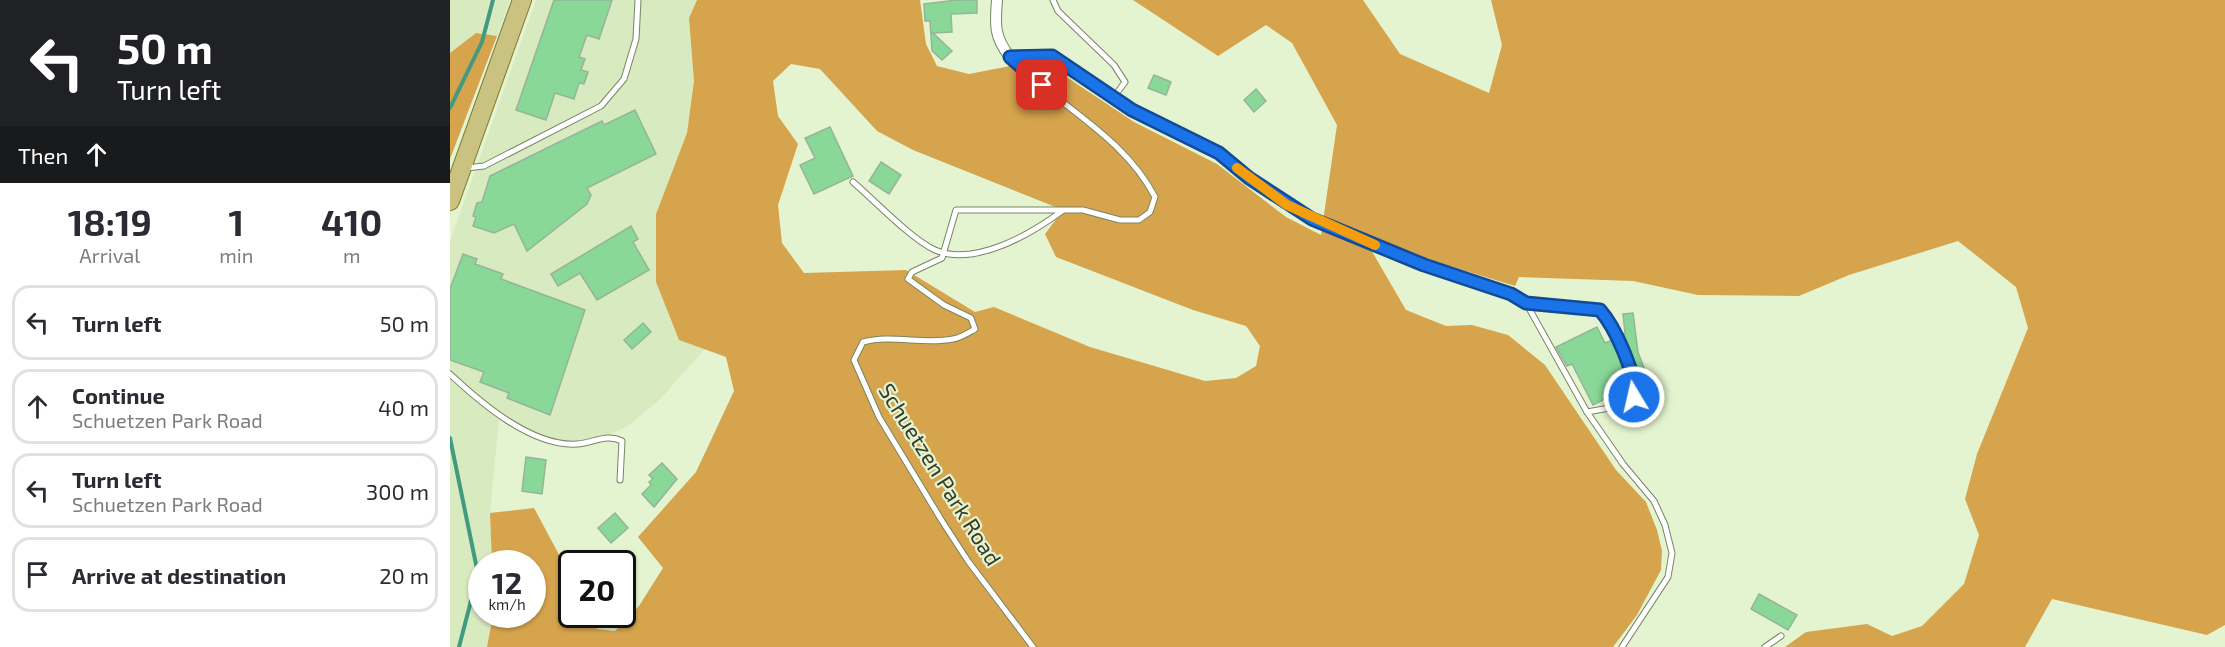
<!DOCTYPE html>
<style>
body{margin:0;font-family:"Exo 2",sans-serif;background:#f7f7f7;color:#2b2b33;height:100vh;display:flex;flex-direction:column;font-size:22px;white-space:nowrap}
*{box-sizing:border-box;margin:0}
p{font-size:20px;color:#7c7c81}
.icon{flex:none;width:33px;height:33px;fill:none;stroke:currentColor;stroke-width:2;stroke-linecap:round;stroke-linejoin:round}
.map{position:relative;flex:1;overflow:hidden}
.drawer{display:flex;flex-direction:column;background:#fff;width:450px}
.drawer>*{flex:none}
.hud{background:#202124;color:#fff;overflow:hidden}
.speed{position:absolute;left:18px;top:550px;display:flex;gap:12px;font-size:30px;font-weight:700;text-align:center}
.speed>*{display:grid;place-content:center;width:78px;height:78px;border-radius:50%;background:#fff;box-shadow:0 2px 4px #0004;line-height:1}
.speed small{font-size:15px;font-weight:400}
.speed .limit{border:3px solid #111;border-radius:9px;background:#fff;color:#111}
.pin{position:absolute;display:grid;place-items:center;width:51px;height:51px;color:#fff;margin:-26px;border-radius:12px;box-shadow:0 3px 9px #0006}
.me{position:absolute;width:66px;margin:-33px;rotate:351deg;stroke-linejoin:round;filter:drop-shadow(0 0 4px #0008)}
.turn{display:flex;align-items:center;gap:21px;height:126px;padding:0 18px;font-size:27px}
.turn .icon{width:78px;height:78px;stroke-width:2.5}
.turn b{display:block;font-size:42px;line-height:51px}
.then{display:flex;align-items:center;height:57px;padding:0 18px;background:#0003;gap:12px;font-size:22px}
.eta{display:flex;justify-content:space-evenly;align-items:center;height:102px;text-align:center}
.eta b{font-size:36px;font-weight:700;line-height:42px}
ul{padding:0;list-style:none}
li{display:flex;align-items:center;gap:18px;height:75px;margin:0 12px 9px;padding:0 6px;border:3px solid #e1e1e2;border-radius:18px}
li div{flex:1}
li b{display:block;font-size:22px}
li em{font-style:normal}
main{display:flex;flex:1;min-height:0}
.map>svg:first-child{display:block}
</style>
<main>
<section class="drawer">
<div class="hud">
<div class="turn"><svg class="icon" aria-label="left" viewBox="0 0 24 24"><path d="M17 20v-9H6M10 6l-5 5 5 5"/></svg><div><b>50 m</b>Turn left</div></div>
<div class="then">Then<svg class="icon" aria-label="ahead" viewBox="0 0 24 24"><path d="M12 20V5M6 11l6-6 6 6"/></svg></div>
</div>
<div class="eta">
<div><b>18:19</b><p>Arrival</p></div>
<div><b>1</b><p>min</p></div>
<div><b>410</b><p>m</p></div>
</div>
<ul>
<li><svg class="icon" aria-label="left" viewBox="0 0 24 24"><path d="M17 20v-9H6M10 6l-5 5 5 5"/></svg><div><b>Turn left</b></div><em>50 m</em></li>
<li><svg class="icon" aria-label="ahead" viewBox="0 0 24 24"><path d="M12 20V5M6 11l6-6 6 6"/></svg><div><b>Continue</b><p>Schuetzen Park Road</p></div><em>40 m</em></li>
<li><svg class="icon" aria-label="left" viewBox="0 0 24 24"><path d="M17 20v-9H6M10 6l-5 5 5 5"/></svg><div><b>Turn left</b><p>Schuetzen Park Road</p></div><em>300 m</em></li>
<li><svg class="icon" aria-label="arrive" viewBox="0 0 24 24"><path d="M6 21V4h12l-3 4 3 4H6"/></svg><div><b>Arrive at destination</b></div><em>20 m</em></li>
</ul>
</section>
<div class="map">
<svg width="1775" height="647" viewBox="0 0 1775 647">
<rect width="100%" height="100%" fill="#e5f4d0"/>
<g fill="#d8eabf">
<polygon points="0,0 60,0 47,36 26,33 0,53"/>
<polygon points="86,0 247,0 239,18 244,81 237,133 206,214 206,282 229,340 255,349 210,399 178,426 144,441 106,442 49,420 40,513 42,564 32,564 32,615 43,615 37,647 0,647 0,241"/>
</g>
<g fill="#d6a44d" fill-rule="evenodd">
<path d="M247 0H470L476 44 487 66 519 74 581 62 600 66 684 122 767 164 836 217 871 235 887 125 842 43 816 25 768 56 683 0H913L950 54 1039 93 1052 45 1041 0H1775V625L1757 635 1602 599 1575 647H1335L1356 632 1417 624 1442 636 1472 626 1514 584 1529 535 1515 499 1527 454 1578 328 1566 287 1508 241 1399 275 1349 296 1248 295 1183 281 1069 277 1065 286 980 260 913 236 956 310 996 326 1022 325 1058 335 1095 365 1166 470 1196 502 1207 530 1212 551 1211 570 1187 615 1163 647H37L43 615H82V564H42L40 513 84 508 121 577 122 615H131L147 629 165 631 189 606 213 568 188 537 246 472 284 391 276 357 229 340 206 282V214L237 133 244 81 239 18ZM341 64 370 69 427 131 463 150 613 210 595 234 606 257 743 310 796 326 810 346 806 366 786 378 755 381 640 347 544 307 525 312 456 270 354 273 332 243 328 205 348 144 328 116 323 81Z"/>
<polygon points="26,33 47,36 0,159 0,53"/>
</g>
<g fill="none" stroke-linecap="round" stroke-linejoin="round">
<g stroke="#429a80" stroke-width="4">
<polyline points="0,108 32,42 43,0"/>
<polyline points="0,438 28,574 9,647"/>
</g>
</g>
<g fill="#89d898" stroke="#95b49a" stroke-width="1.5">
<polygon points="104,0 162,0 149,39 137,35 129,57 135,59 131,70 138,72 134,84 129,83 124,99 105,93 96,120 66,110"/>
<polygon points="507,0 527,0 527,13 501,14 502,32 483,33 502,51 492,60 482,51 480,21 475,21 474,4"/>
<polygon points="704,75 721,82 716,95 698,88"/>
<polygon points="806,89 816,101 804,112 794,100"/>
<polygon points="185,110 206,154 137,188 141,195 137,204 77,251 64,224 44,233 23,226 26,217 23,216 27,203 32,202 40,176 152,121 154,125"/>
<polygon points="380,127 403,176 364,194 350,165 365,158 355,138"/>
<polygon points="431,162 451,175 439,194 419,181"/>
<polygon points="181,226 188,239 183,242 199,270 147,300 130,273 108,286 101,274"/>
<polygon points="13,254 27,259 25,264 53,274 51,279 135,310 100,415 57,398 59,393 30,382 34,372 0,360 0,289"/>
<polygon points="1183,313 1188,352 1197,376 1189,379 1171,335 1175,333 1173,314"/>
<polygon points="193,323 201,332 182,349 174,340"/>
<polygon points="1147,327 1155,343 1162,340 1180,382 1174,384 1176,388 1143,405 1122,364 1117,366 1106,347"/>
<polygon points="76,457 96,460 92,494 72,491"/>
<polygon points="212,463 227,479 204,507 192,494 201,485 199,482 203,479 199,475"/>
<polygon points="165,513 178,528 161,543 148,528"/>
<polygon points="1309,594 1347,615 1338,630 1301,609"/>
</g>
<g fill="none" stroke-linecap="round" stroke-linejoin="round">
<defs>
<g id="service">
<polyline points="603,0 608,11 664,65 675,82 664,97"/>
<path d="M560 57C606 105 673 135 705 197L700 212 689 220H670L633 210H506L492 258 462 272 458 279 494 305 521 318 525 329C518 333 511 338 503 339 473 345 442 334 413 342L404 360 429 417 492 521 518 561 583 647"/>
<polyline points="560,57 602,56 682,110 769,153 799,178 862,219 974,265 1061,294 1076,303 1137,412 1173,464 1204,501 1215,525 1222,553 1218,577 1172,647"/>
<polyline points="16,168 34,166 151,106 174,79 186,39 188,0"/>
<path d="M403 182C424 200 461 239 485 250 525 267 581 234 612 211"/>
<polyline points="1076,303 1140,307 1150,310 1159,320 1186,384 1184,397 1176,405 1137,412"/>
<path d="M0 374C31 403 82 447 127 444 144 443 156 433 172 441L170 480"/>
<polyline points="1315,647 1331,636"/>
</g>
<path id="minor" d="M547 0C545 25 544 37 560 57"/>
<polyline id="primary" points="0,201 72,0"/>
</defs>
<use href="#service" stroke="#788565" stroke-width="7"/>
<use href="#minor" stroke="#788565" stroke-width="12"/>
<use href="#primary" stroke="#7f792c" stroke-width="20"/>
<use href="#service" stroke="#fff" stroke-width="5"/>
<use href="#minor" stroke="#fff" stroke-width="10"/>
<use href="#primary" stroke="#cac280" stroke-width="18"/>
</g>
<g fill="none" stroke-linecap="round" stroke-linejoin="round">
<defs>
<path id="route" d="M592 85 560 57 602 56 682 110 769 153 799 178 862 219 974 265 1061 294 1076 303 1150 310C1165 327 1187 375 1184 397"/>
</defs>
<use href="#route" stroke="#114b97" stroke-width="15"/>
<use href="#route" stroke="#1a73e8" stroke-width="10"/>
<polyline stroke="#f59e0b" stroke-width="10" points="787,168 837,205 925,245"/>
</g>
<g text-anchor="middle" dominant-baseline="central" stroke-width="4.5" stroke-linejoin="round" paint-order="stroke">
<g font-size="22" fill="#363b2d" stroke="#e5f4d0">
<text transform="translate(491 474) rotate(58)">Schuetzen Park Road</text>
</g>
</g>
</svg>
<div class="speed"><div>12<small>km/h</small></div><div class="limit">20</div></div>
<div class="pin" style="left:592px;top:85px;background:#d93025"><svg class="icon" aria-label="arrive" viewBox="0 0 24 24"><path d="M6 21V4h12l-3 4 3 4H6"/></svg></div>
<svg class="me" style="left:1184px;top:397px" viewBox="-20 -20 40 40"><circle r="17" fill="#1a73e8" stroke="#fff" stroke-width="3"/><path d="M0-11L8 9 0 5-8 9z" fill="#fff"/></svg>
</div>
</main>
